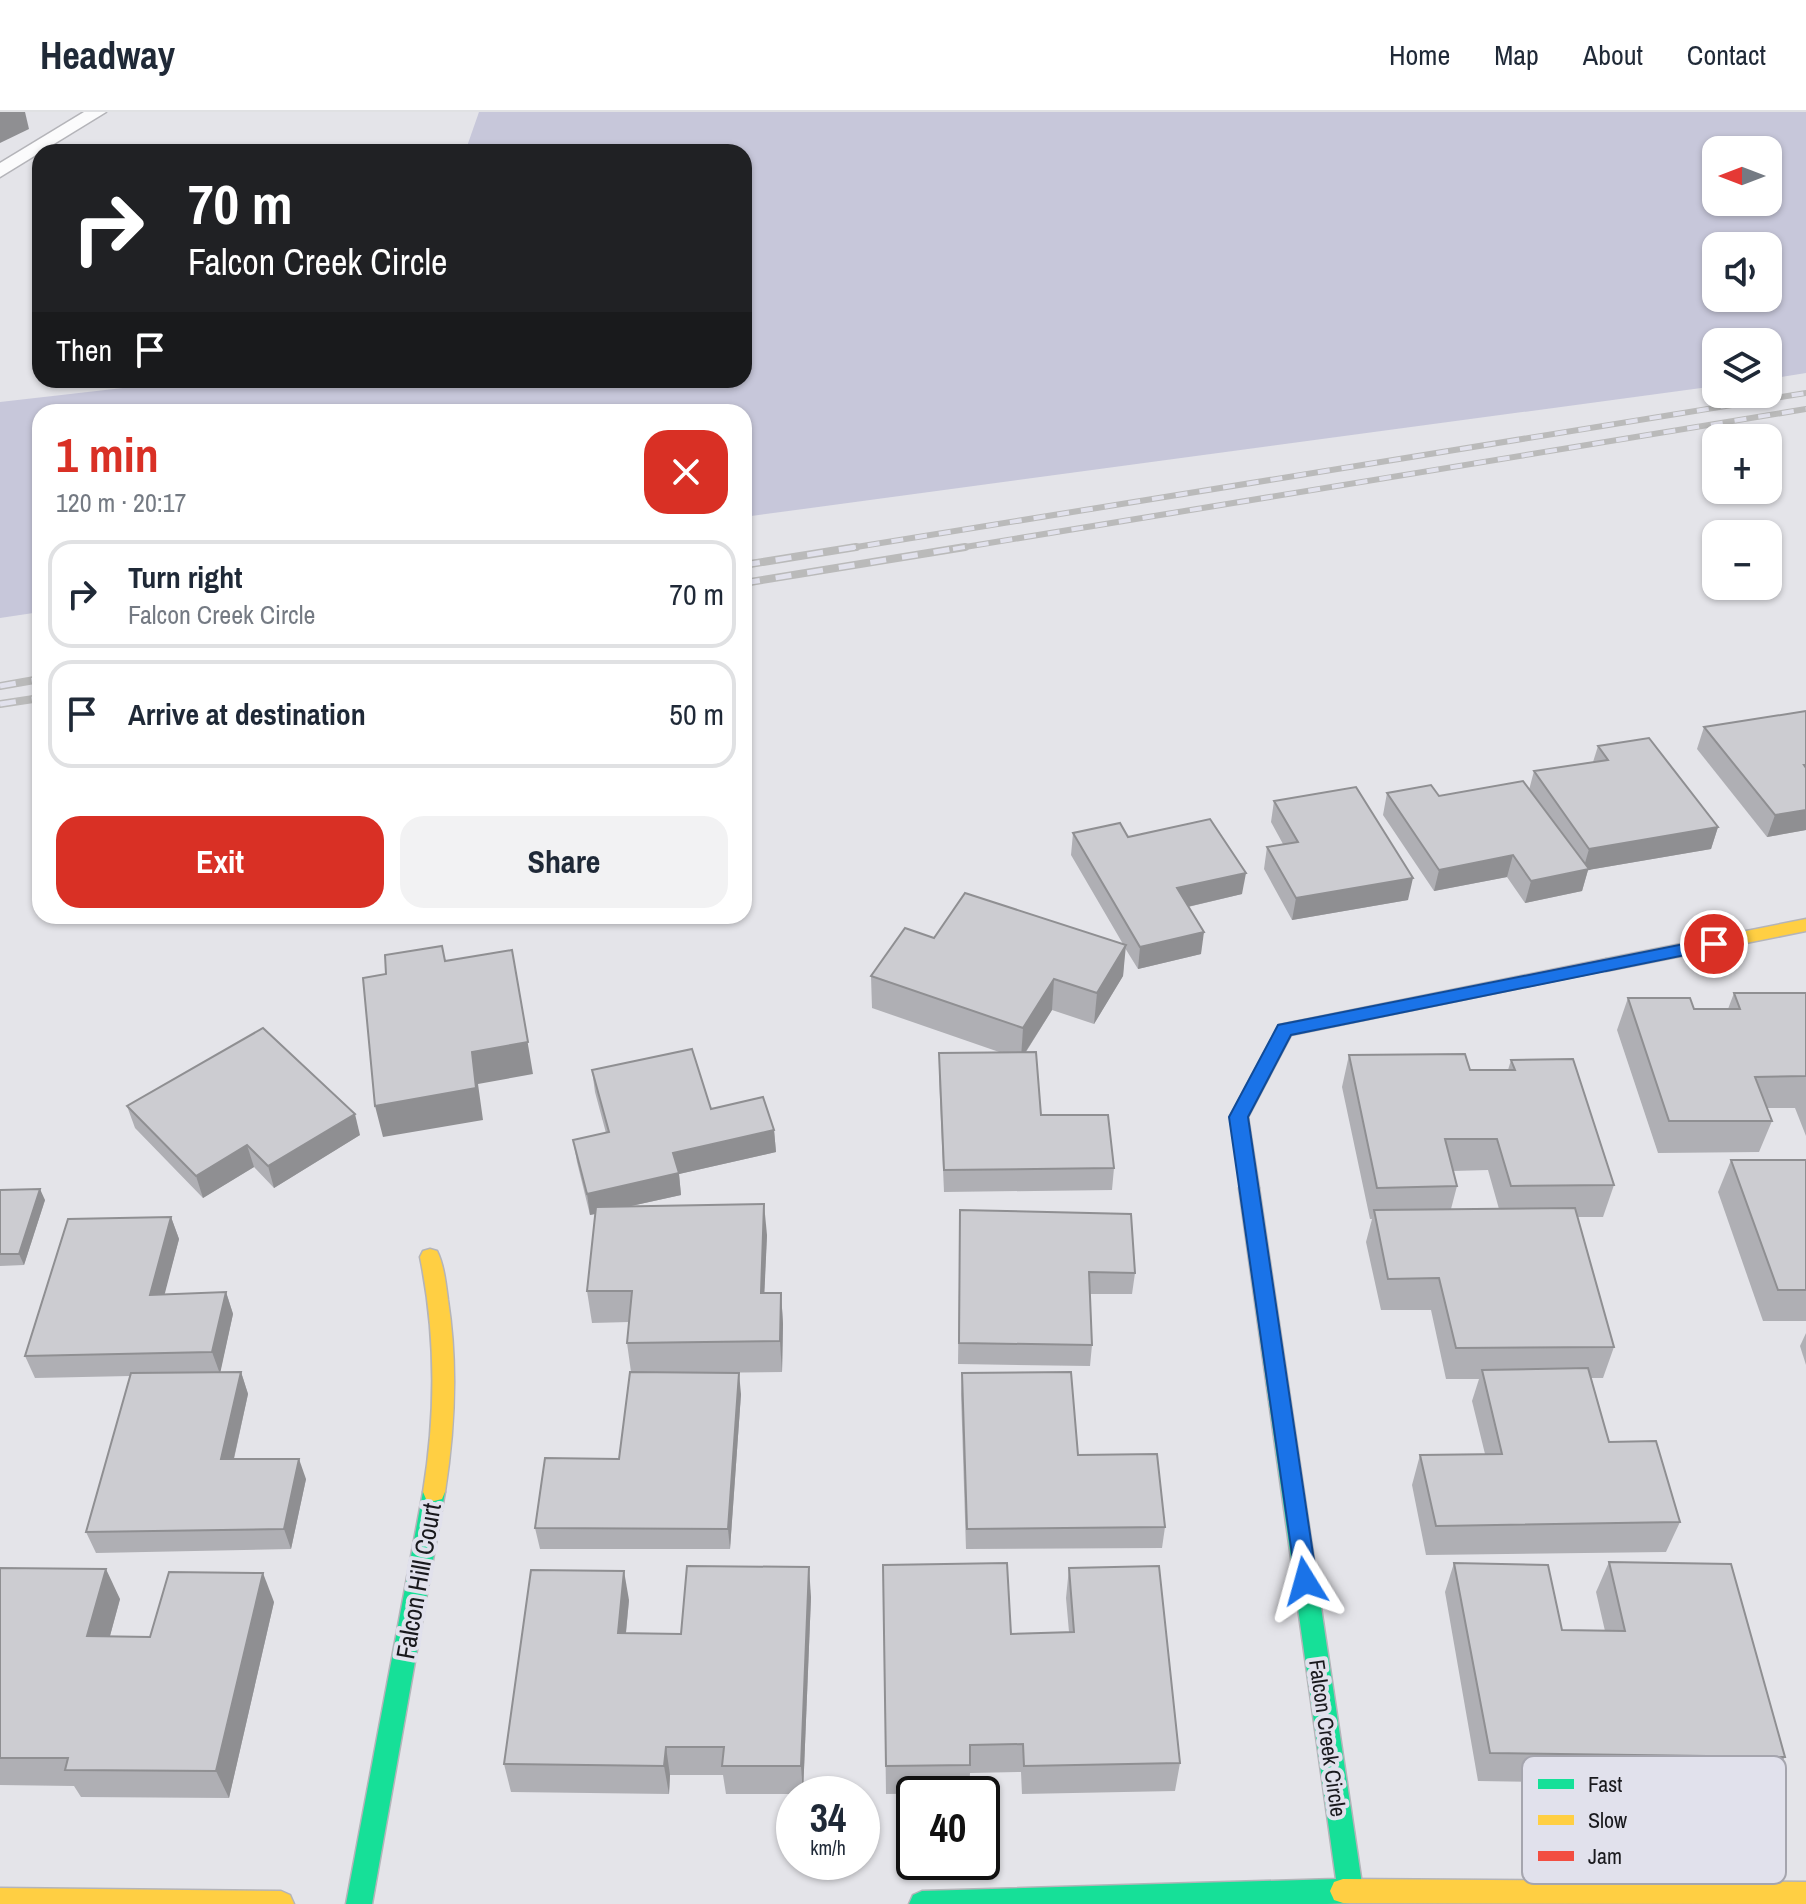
<!DOCTYPE html>
<meta charset="utf-8">
<style>
body{margin:0;font-family:"Archivo Narrow",sans-serif;background:#f2f2f3;color:#1f2937;height:100vh;display:flex;flex-direction:column;font-size:30px;white-space:nowrap}
*{box-sizing:border-box;margin:0}
p{font-size:26px;color:#747a83}
.icon{flex:none;width:44px;height:44px;fill:none;stroke:currentColor;stroke-width:2;stroke-linecap:round;stroke-linejoin:round}
.map{position:relative;flex:1;overflow:hidden}
.details{position:absolute;left:32px;top:292px;width:720px;height:520px;display:flex;flex-direction:column;background:#fff;border-radius:24px;box-shadow:0 2px 6px #0004}
.details>*{flex:none}
.hud{position:absolute;left:32px;top:32px;width:720px;height:244px;border-radius:24px;box-shadow:0 2px 6px #0004;background:#202124;color:#fff;overflow:hidden}
.needle{width:52px;rotate:270deg}
.buttons{position:absolute;left:1702px;top:24px;display:grid;gap:16px}
.buttons a{display:grid;place-items:center;width:80px;height:80px;border-radius:16px;background:#fff;box-shadow:0 2px 6px #0004;font-size:40px}
.speed{position:absolute;left:776px;top:1664px;display:flex;gap:16px;font-size:40px;font-weight:700;text-align:center}
.speed>*{display:grid;place-content:center;width:104px;height:104px;border-radius:50%;background:#fff;box-shadow:0 2px 6px #0004;line-height:1}
.speed small{font-size:20px;font-weight:400}
.speed .limit{border:4px solid #111;border-radius:12px;background:#fff;color:#111}
.pin{position:absolute;display:grid;place-items:center;width:68px;height:68px;color:#fff;margin:-34px;border:4px solid #fff;border-radius:50%;box-shadow:0 2px 8px #0007}
.me{position:absolute;width:88px;margin:-44px;rotate:352deg;stroke-linejoin:round;filter:drop-shadow(0 0 6px #0008)}
.turn{display:flex;align-items:center;gap:28px;height:168px;padding:0 24px;font-size:36px}
.turn .icon{width:104px;height:104px;stroke-width:2.5}
.turn b{display:block;font-size:56px;line-height:68px}
.then{display:flex;align-items:center;height:76px;padding:0 24px;background:#0003;gap:16px;font-size:30px}
.round{display:grid;place-items:center;flex:none;width:84px;height:84px;border-radius:24px;background:#f2f2f3}
.summary{display:flex;align-items:center;justify-content:space-between;height:136px;padding:0 24px}
h1{font-size:48px;font-weight:700;line-height:60px;color:#d93025}
.cta{display:flex;gap:16px;margin-top:auto;padding:16px 24px}
.cta a{flex:1;height:92px;border-radius:24px;background:#d93025;color:#fff;font-size:32px;font-weight:700;line-height:92px;text-align:center}
.cta a+a{background:#f2f2f3;color:#1f2937}
ul{padding:0;list-style:none}
li{display:flex;align-items:center;gap:24px;height:108px;margin:0 16px 12px;padding:0 8px;border:4px solid #e0e1e3;border-radius:24px}
li div{flex:1}
li b{display:block;font-size:30px}
li em{font-style:normal}
header{display:flex;align-items:center;gap:48px;box-sizing:border-box;height:112px;padding:0 40px;background:#fff;border-bottom:2px solid #e0e1e3}
header strong{font-size:38px}
nav{display:flex;gap:44px;margin-inline-start:auto;font-size:28px}
.map>svg:first-child{display:block}
</style>
<header>
<strong>Headway</strong>
<nav><a>Home</a><a>Map</a><a>About</a><a>Contact</a></nav>
</header>
<div class="map">
<svg width="1806" height="1792" viewBox="0 0 1806 1792">
<rect width="100%" height="100%" fill="#e4e4e9"/>
<path fill="#c7c7da" fill-rule="evenodd" d="M479 0H1806V261L1768 267V230H1716V274L744 405V300H40V500L0 506V290L193 268H744V40H465ZM1716 38H1768V90H1716ZM1768 134V186H1716V134Z"/>
<g fill="none" stroke-linecap="round" stroke-linejoin="round">
<defs>
<polygon id="lane" points="84,0 106,0 0,65 0,51"/>
<g id="fast">
<polygon points="1249,1069 1256,1071 1259,1076 1363,1779 1359,1788 1350,1791 1327,1792 909,1792 913,1783 922,1779 1336,1767 1239,1076 1242,1071"/>
<polygon points="434,1371 442,1373 445,1380 372,1792 346,1792 423,1380 426,1373"/>
</g>
<g id="slow">
<polygon points="1806,807 1806,819 1606,859 1597,853 1606,847"/>
<path d="M430 1137 437 1139C444 1153 446 1172 448 1188 458 1252 455 1316 445 1380L442 1387 434 1389 426 1387 423 1380C436 1300 436 1224 420 1145L423 1139Z"/>
<polygon points="1343,1767 1806,1770 1806,1792 1343,1791 1334,1788 1330,1779 1334,1770"/>
<polygon points="0,1776 281,1779 290,1783 294,1792 0,1792"/>
</g>
<polygon id="jam" points="1606,847 1615,853 1612,857 1291,923 1248,1005 1259,1076 1256,1081 1242,1081 1230,1005 1279,913"/>
</defs>
<use href="#lane" stroke="#b4b4b9" stroke-width="3"/>
<use href="#fast" stroke="#b4b4b9" stroke-width="3"/>
<use href="#slow" stroke="#b4b4b9" stroke-width="3"/>
<use href="#jam" stroke="#b4b4b9" stroke-width="3"/>
<use href="#lane" fill="#fbfbfc" fill-rule="evenodd"/>
<use href="#fast" fill="#16e098" fill-rule="evenodd"/>
<use href="#slow" fill="#ffcf43" fill-rule="evenodd"/>
<use href="#jam" fill="#f24e42" fill-rule="evenodd"/>
<defs>
<g id="rail-far1">
<polyline points="844,437 1806,281"/>
<polyline points="953,437 1806,297"/>
</g>
<g id="rail">
<polyline points="744,453 856,435"/>
<polyline points="744,471 965,435"/>
<polyline points="0,574 40,567"/>
<polyline points="0,592 40,586"/>
</g>
</defs>
<use href="#rail-far1" stroke="#bababa" stroke-width="6"/>
<use href="#rail" stroke="#bababa" stroke-width="8"/>
<use href="#rail-far1" stroke="#e1e1ec" stroke-width="4" stroke-dasharray="12" stroke-linecap="butt"/>
<use href="#rail" stroke="#e1e1ec" stroke-width="5" stroke-dasharray="16" stroke-linecap="butt"/>
</g>
<g fill="#afafb4" fill-rule="evenodd">
<polygon points="1704,615 1806,718 1767,725 1697,637"/>
<polygon points="1598,634 1718,715 1711,737 1588,758 1582,779 1525,791 1507,765 1434,779 1383,703 1387,681 1439,684 1529,678 1534,659 1593,650"/>
<polygon points="1274,689 1408,788 1292,808 1264,757 1267,735 1283,732 1271,710"/>
<polygon points="1073,721 1242,782 1188,795 1201,842 1138,857 1125,836 1123,864 1094,912 1052,898 1026,940 1041,1003 1114,1056 1112,1078 944,1080 939,963 939,941 1002,941 872,896 871,864 934,826 1123,832 1071,743"/>
<polygon points="1734,881 1806,881 1806,1024 1795,996 1767,996 1772,1009 1759,1040 1658,1041 1617,918 1628,886 1694,897 1728,897"/>
<path d="M1349 943 1470 958H1508L1511 948 1614 1073 1603 1105H1577L1614 1235 1603 1266H1591L1609 1330 1680 1410 1666 1440 1426 1443 1412 1373 1420 1343 1485 1342 1472 1289 1479 1267H1446L1431 1198H1381L1366 1130 1372 1107H1370L1342 975ZM1488 1058 1499 1097H1451L1457 1074 1453 1059Z"/>
<polygon points="592,958 774,1018 776,1040 679,1062 681,1083 631,1094 767,1123 764,1181 781,1181 783,1212 782,1260 695,1261 741,1282 730,1437 540,1437 535,1416 619,1347 631,1260 627,1231 629,1210 592,1211 587,1179 595,1102 590,1103 577,1050 573,1028 606,1021 595,980"/>
<polygon points="127,994 360,1023 274,1076 254,1055 203,1086 135,1016"/>
<polygon points="1731,1048 1806,1048 1806,1209 1763,1209 1718,1080"/>
<polygon points="0,1078 45,1088 24,1153 0,1154"/>
<polygon points="960,1098 1135,1161 1132,1182 1090,1182 1092,1233 1090,1254 958,1252"/>
<polygon points="171,1105 179,1127 164,1182 226,1180 233,1202 220,1260 241,1260 248,1282 234,1347 306,1367 291,1437 96,1441 86,1420 130,1264 35,1266 25,1244"/>
<polygon points="1806,1221 1806,1253 1800,1234"/>
<polygon points="962,1261 1078,1343 1165,1415 1162,1436 966,1437 961,1282"/>
<polygon points="1609,1450 1785,1645 1768,1673 1478,1669 1445,1480 1454,1451 1562,1518 1605,1519 1596,1480"/>
<polygon points="883,1453 1011,1522 1069,1520 1066,1486 1069,1456 1180,1651 1175,1679 1022,1682 1021,1660 970,1661 969,1681 886,1682"/>
<polygon points="0,1456 120,1487 110,1524 150,1525 274,1490 229,1686 81,1685 74,1674 0,1673"/>
<polygon points="811,1485 803,1682 726,1682 723,1663 670,1663 669,1682 511,1680 504,1652 629,1488 626,1521 681,1522"/>
</g>
<g fill="#8f8f92">
<polygon points="0,0 25,0 29,17 0,31"/>
<polygon points="1806,698 1806,718 1767,725 1775,703"/>
<polygon points="1718,715 1711,737 1588,758 1582,779 1525,791 1531,769 1583,758 1589,737"/>
<polygon points="1513,743 1507,765 1434,779 1439,758"/>
<polygon points="1246,761 1242,782 1174,798 1177,776"/>
<polygon points="1413,766 1408,788 1292,808 1296,786"/>
<polygon points="1204,820 1201,842 1138,857 1140,835"/>
<polygon points="1126,833 1123,864 1094,912 1097,881"/>
<polygon points="512,838 533,962 478,972 483,1008 383,1025 375,994 472,940"/>
<polygon points="1054,867 1052,898 1021,947 1023,916"/>
<polygon points="355,1002 360,1023 274,1076 268,1054"/>
<polygon points="774,1018 776,1040 679,1062 681,1083 590,1103 587,1082 673,1041"/>
<polygon points="247,1033 254,1055 203,1086 196,1064"/>
<polygon points="40,1077 45,1088 24,1153 19,1142"/>
<polygon points="764,1092 767,1123 763,1212 761,1181"/>
<polygon points="171,1105 179,1127 159,1204 150,1183"/>
<polygon points="226,1180 233,1202 220,1262 212,1240"/>
<polygon points="781,1181 783,1212 782,1260 780,1229"/>
<polygon points="241,1260 248,1282 229,1368 221,1347"/>
<polygon points="739,1261 741,1282 730,1437 728,1417"/>
<polygon points="299,1347 306,1367 291,1437 284,1417"/>
<polygon points="809,1455 811,1485 803,1682 801,1654"/>
<polygon points="106,1457 120,1487 102,1553 87,1524"/>
<polygon points="624,1459 629,1488 623,1550 618,1521"/>
<polygon points="263,1461 274,1490 229,1686 216,1659"/>
<polygon points="666,1635 670,1663 669,1682 664,1654"/>
</g>
<g fill="#ccccd1" stroke="#8f8f92" stroke-width="2">
<polygon points="1806,599 1806,653 1804,653 1806,656 1806,698 1775,703 1704,615"/>
<polygon points="1649,626 1718,715 1589,737 1534,659 1608,648 1598,634"/>
<polygon points="1523,669 1589,757 1531,769 1513,743 1439,758 1387,681 1431,673 1439,684"/>
<polygon points="1356,675 1413,766 1296,786 1267,735 1298,730 1274,689"/>
<polygon points="1210,707 1246,761 1177,776 1204,820 1140,835 1073,721 1120,711 1128,725"/>
<polygon points="965,781 1126,833 1097,881 1054,867 1023,916 871,864 905,816 934,826"/>
<polygon points="442,834 445,849 512,838 528,930 472,940 476,976 375,994 363,866 386,862 385,843"/>
<polygon points="1734,881 1806,881 1806,964 1755,965 1772,1009 1669,1009 1628,886 1690,886 1694,897 1740,897"/>
<polygon points="263,916 355,1002 268,1054 247,1033 196,1064 127,994"/>
<polygon points="692,937 711,997 763,985 774,1018 673,1041 679,1061 587,1082 573,1028 609,1020 592,958"/>
<polygon points="1036,940 1041,1003 1108,1003 1114,1056 944,1058 939,941"/>
<polygon points="1465,942 1470,958 1515,958 1511,948 1573,947 1614,1073 1511,1074 1497,1027 1445,1027 1457,1074 1377,1076 1349,943"/>
<polygon points="1731,1048 1806,1048 1806,1178 1778,1178"/>
<polygon points="40,1077 19,1142 0,1142 0,1078"/>
<polygon points="764,1092 761,1181 781,1181 780,1229 627,1231 632,1179 587,1179 596,1095"/>
<polygon points="1575,1096 1614,1235 1456,1236 1439,1166 1388,1167 1374,1098"/>
<polygon points="960,1098 1131,1102 1135,1161 1089,1160 1092,1233 959,1231"/>
<polygon points="171,1105 150,1183 226,1180 212,1240 25,1244 68,1107"/>
<polygon points="1588,1256 1609,1330 1656,1329 1680,1410 1436,1414 1420,1343 1502,1342 1482,1258"/>
<polygon points="241,1260 221,1347 299,1347 284,1417 86,1420 131,1261"/>
<polygon points="630,1260 739,1261 728,1417 535,1416 545,1346 619,1347"/>
<polygon points="1071,1260 1078,1343 1157,1342 1165,1415 967,1417 962,1261"/>
<polygon points="1609,1450 1731,1452 1785,1645 1490,1641 1454,1451 1548,1453 1562,1518 1625,1519"/>
<polygon points="1007,1451 1011,1522 1074,1520 1069,1456 1159,1454 1180,1651 1024,1654 1023,1632 970,1633 970,1653 886,1654 883,1453"/>
<polygon points="687,1454 809,1455 801,1654 722,1654 724,1635 666,1635 664,1654 504,1652 531,1458 624,1459 618,1521 681,1522"/>
<polygon points="0,1456 106,1457 87,1524 150,1525 169,1460 263,1461 216,1659 65,1658 68,1646 0,1646"/>
</g>
<polygon fill="#1a73e8" stroke="#114b97" stroke-width="2" points="1714,826 1720,827 1720,836 1291,923 1248,1005 1317,1469 1314,1477 1305,1480 1297,1477 1229,1005 1278,913"/>
<g text-anchor="middle" dominant-baseline="central" stroke-width="8" stroke-linejoin="round" paint-order="stroke">
<g font-size="22" fill="#19191d" stroke="#e1e1ec">
<text transform="translate(1328 1626) rotate(82)">Falcon Creek Circle</text>
</g>
<g font-size="26" fill="#19191d" stroke="#e1e1ec">
<text transform="translate(418 1469) rotate(-80)">Falcon Hill Court</text>
</g>
</g>
<rect x="1522" y="1644" width="264" height="128" rx="12" fill="#e1e1ec" stroke="#a5a5ae" stroke-width="2"/>
<rect x="1538" y="1667" width="36" height="10" fill="#16e098"/>
<rect x="1538" y="1703" width="36" height="10" fill="#ffcf43"/>
<rect x="1538" y="1739" width="36" height="10" fill="#f24e42"/>
<g font-size="22" fill="#19191d">
<text x="1588" y="1680">Fast</text>
<text x="1588" y="1716">Slow</text>
<text x="1588" y="1752">Jam</text>
</g>
</svg>
<div class="buttons">
<a><svg class="needle" viewBox="-14 -14 28 28"><path d="M0-13l5 13h-10z" fill="#e53935"/><path d="M0 13l5-13h-10z" fill="#747a83"/></svg></a>
<a><svg class="icon" aria-label="sound" viewBox="0 0 24 24"><path d="M4 9h4l5-4v14l-5-4H4zM17 9q2 3 0 6"/></svg></a>
<a><svg class="icon" aria-label="layers" viewBox="0 0 24 24"><path d="M12 4l9 5-9 5-9-5zM3 14l9 5 9-5"/></svg></a>
<a>+</a>
<a>−</a>
</div>
<div class="speed"><div>34<small>km/h</small></div><div class="limit">40</div></div>
<div class="pin" style="left:1714px;top:832px;background:#d93025"><svg class="icon" aria-label="arrive" viewBox="0 0 24 24"><path d="M6 21V4h12l-3 4 3 4H6"/></svg></div>
<svg class="me" style="left:1305px;top:1469px" viewBox="-20 -20 40 40"><path d="M0-17L14 15 0 8-14 15z" fill="#1a73e8" stroke="#fff" stroke-width="4"/></svg>
<div class="hud">
<div class="turn"><svg class="icon" aria-label="right" viewBox="0 0 24 24"><path d="M7 20v-9h11M14 6l5 5-5 5"/></svg><div><b>70 m</b>Falcon Creek Circle</div></div>
<div class="then">Then<svg class="icon" aria-label="arrive" viewBox="0 0 24 24"><path d="M6 21V4h12l-3 4 3 4H6"/></svg></div>
</div>
<section class="details">
<div class="summary"><div><h1>1 min</h1><p>120 m · 20:17</p></div><a class="round" style="background:#d93025;color:#fff"><svg class="icon" aria-label="close" viewBox="0 0 24 24"><path d="M6 6l12 12M18 6L6 18"/></svg></a></div>
<ul>
<li><svg class="icon" aria-label="right" viewBox="0 0 24 24"><path d="M7 20v-9h11M14 6l5 5-5 5"/></svg><div><b>Turn right</b><p>Falcon Creek Circle</p></div><em>70 m</em></li>
<li><svg class="icon" aria-label="arrive" viewBox="0 0 24 24"><path d="M6 21V4h12l-3 4 3 4H6"/></svg><div><b>Arrive at destination</b></div><em>50 m</em></li>
</ul>
<div class="cta"><a>Exit</a><a>Share</a></div>
</section>
</div>
